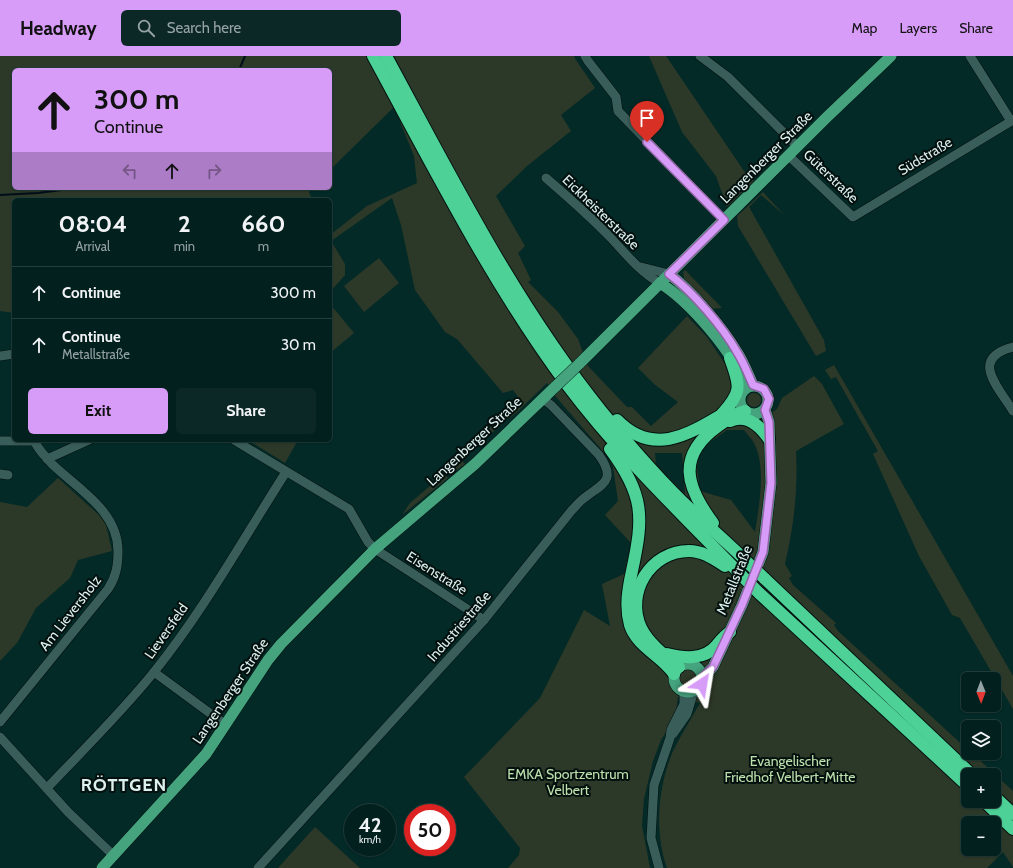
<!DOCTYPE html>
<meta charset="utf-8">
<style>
body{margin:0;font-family:Cabin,sans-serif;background:#0c2826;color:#f1f3f6;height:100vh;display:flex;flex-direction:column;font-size:15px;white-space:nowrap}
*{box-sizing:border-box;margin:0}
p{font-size:13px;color:#96a3a4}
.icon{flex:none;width:22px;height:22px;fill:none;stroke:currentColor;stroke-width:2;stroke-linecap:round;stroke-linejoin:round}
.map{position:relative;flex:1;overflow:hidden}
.drawer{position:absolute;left:12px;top:142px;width:320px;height:244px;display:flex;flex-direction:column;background:#02201d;border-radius:6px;box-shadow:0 1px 3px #0004,0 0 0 1px #233e3b}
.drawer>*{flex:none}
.top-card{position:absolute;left:12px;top:12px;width:320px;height:122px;border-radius:6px;box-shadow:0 1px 3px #0004,0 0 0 1px #233e3b;background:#d79bf8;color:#111;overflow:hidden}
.needle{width:26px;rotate:179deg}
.controls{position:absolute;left:961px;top:616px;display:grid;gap:8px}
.controls a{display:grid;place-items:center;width:40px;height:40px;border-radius:6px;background:#02201d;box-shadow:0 1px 3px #0004,0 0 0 1px #233e3b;font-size:20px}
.speed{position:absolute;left:344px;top:748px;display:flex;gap:8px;font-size:20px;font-weight:700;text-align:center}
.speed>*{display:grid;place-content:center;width:52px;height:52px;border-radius:50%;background:#02201d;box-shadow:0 1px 3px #0004,0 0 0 1px #233e3b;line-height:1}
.speed small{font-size:10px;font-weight:400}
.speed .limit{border:6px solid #d22;background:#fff;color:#111}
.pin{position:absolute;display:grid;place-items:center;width:34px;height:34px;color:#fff;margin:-41px -17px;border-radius:50% 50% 50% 0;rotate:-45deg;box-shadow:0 0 4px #0007}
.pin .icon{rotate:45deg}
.me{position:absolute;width:44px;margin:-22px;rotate:33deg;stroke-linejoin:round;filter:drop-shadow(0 0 3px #0008)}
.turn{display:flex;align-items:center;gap:14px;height:84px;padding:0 16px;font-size:18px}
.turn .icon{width:52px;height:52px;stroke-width:2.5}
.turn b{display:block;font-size:28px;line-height:34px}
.lanes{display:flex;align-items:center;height:38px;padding:0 16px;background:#0003;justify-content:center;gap:20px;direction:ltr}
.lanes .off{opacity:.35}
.eta{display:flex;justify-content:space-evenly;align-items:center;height:68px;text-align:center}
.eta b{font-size:24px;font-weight:800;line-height:28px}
.primary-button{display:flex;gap:8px;margin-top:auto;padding:8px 16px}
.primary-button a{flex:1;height:46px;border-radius:6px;background:#d79bf8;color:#111;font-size:16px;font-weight:800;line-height:46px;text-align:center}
.primary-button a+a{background:#0c2826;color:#f1f3f6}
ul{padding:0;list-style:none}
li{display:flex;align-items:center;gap:12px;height:52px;padding:0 16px;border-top:1px solid #233e3b}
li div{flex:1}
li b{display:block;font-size:15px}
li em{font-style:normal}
header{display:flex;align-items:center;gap:24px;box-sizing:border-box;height:56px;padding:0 20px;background:#d79bf8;color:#111}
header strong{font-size:19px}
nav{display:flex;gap:22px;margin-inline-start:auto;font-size:14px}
.search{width:280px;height:36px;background:#0c2826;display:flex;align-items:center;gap:10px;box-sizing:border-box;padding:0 14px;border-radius:6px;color:#96a3a4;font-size:15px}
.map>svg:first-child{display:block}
</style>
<header>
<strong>Headway</strong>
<div class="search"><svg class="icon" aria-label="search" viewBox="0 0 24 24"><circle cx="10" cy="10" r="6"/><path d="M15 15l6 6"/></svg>Search here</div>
<nav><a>Map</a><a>Layers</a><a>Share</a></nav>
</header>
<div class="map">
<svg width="1013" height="812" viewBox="0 0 1013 812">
<rect width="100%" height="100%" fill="#032a27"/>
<g fill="#2d3928" fill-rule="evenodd">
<path d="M0 0H575L574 1 595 32 561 59 571 75 527 110 496 140 525 190 518 197 531 224 528 226 558 256 578 283 588 310 627 351H632L651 370 678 346 654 328 638 312 687 260 707 281 733 320 734 332 730 344 742 366 752 370 777 353 782 342 814 320 822 328 844 368 796 395C798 435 794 469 785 508L792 520 789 522 793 529 836 567 834 569 838 575 968 694V697H972L1013 735V811L1003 796 987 812H667C654 775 658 731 673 695 681 679 691 663 700 647L678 641 675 662 661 684 653 705 644 743 642 770 650 812H508L519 799 520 792 464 721 540 642 584 554 610 570 602 528 624 518 631 487 605 459 618 445 613 411 607 400 557 342 547 327 516 357 503 367 475 392 471 387 522 346 513 334 503 337 457 283 445 276 415 234 401 169 392 142 331 185 345 208V219L330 236V179L367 150 417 127 414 100 394 51 330 114V14H14V132H312L309 136 312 144H14V257L0 255ZM727 374H744C747 378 753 384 755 389 766 413 759 451 755 476L731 444 700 435 697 411 700 393ZM655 397H682L685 438 656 409ZM968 719H994V745H968ZM968 767H994V793H968Z"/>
<polygon points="649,0 666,0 744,115 754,125 727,151 716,120 682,76"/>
<polygon points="763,136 784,159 761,139 749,151 824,284 826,295 816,300 738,170 737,160"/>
<polygon points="379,202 399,227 364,256 344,230"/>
<polygon points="685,214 722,252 710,253 685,226 683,216"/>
<polygon points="330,248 354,277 330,297"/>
<polygon points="834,309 1013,620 1013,653 960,562 952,559 919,500 873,398 878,395 836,321 831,323 825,314"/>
<circle cx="754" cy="344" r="7"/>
<polygon points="248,384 298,384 285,407"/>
<polygon points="457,399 465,408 451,418 444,409"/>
<polygon points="444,418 448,422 402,459 410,447"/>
<polygon points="58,422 99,459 106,469 112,495 78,504 70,522 36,552 17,587 0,605 0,446 27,451"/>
<polygon points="315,771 360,812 278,812"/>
</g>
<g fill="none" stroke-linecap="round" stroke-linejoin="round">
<g stroke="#000e1a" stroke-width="2">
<polyline points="239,14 245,0"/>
<polyline points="0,139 38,137 77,132"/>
</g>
<defs>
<g id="minor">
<polyline points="585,0 588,5 616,41 618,55 724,164"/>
<polyline points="700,0 728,21 798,91"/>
<polyline points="970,0 1011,65"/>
<polyline points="789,100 853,161 1013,64"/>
<path d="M546 122C568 141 590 160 610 181 626 198 640 216 660 227"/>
<polyline points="641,211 669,218"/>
<path d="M1013 291C969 302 998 331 1013 355"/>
<polyline points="0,300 14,298"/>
<polyline points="234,384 349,453 368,486 375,493 484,564"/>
<polyline points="0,385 34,385"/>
<polyline points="47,403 89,384"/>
<polyline points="0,418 8,419"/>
<polyline points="154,616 226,669"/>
<path d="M0 666 108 533C116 521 118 510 118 495 118 455 78 433 52 408 45 400 38 394 34 384"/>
<polyline points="673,678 687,658 694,635"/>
<polyline points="0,681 68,756 113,799"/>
<path d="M47 732C83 694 121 657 154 616 204 554 243 483 286 416"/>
<path d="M258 812 484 564 572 454C576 450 579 446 583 443 601 428 618 426 599 399L551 349 543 343"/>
<polyline points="659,812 651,782 654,729 670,682 671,674 684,648 684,636"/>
</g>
<g id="major">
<path d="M669 218C692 235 722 271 737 296 744 307 748 318 753 329"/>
<path d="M660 227C689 245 737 299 745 332"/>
<polyline points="579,308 827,61 891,0"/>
<circle cx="754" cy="344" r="14"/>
<circle cx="688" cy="622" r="14"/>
<polyline points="703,621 713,611 742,549 763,496 771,427 769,366 765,354"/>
<polyline points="102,812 206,698 268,604 281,588 375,493 475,408 556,330"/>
</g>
<g id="highway">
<path d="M373 0C434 112 492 228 568 330 620 399 682 458 742 520"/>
<path d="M386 0C452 122 515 248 602 356 630 390 659 424 691 454 709 471 728 487 746 505"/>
<path d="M722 358C743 335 740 330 730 302"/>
<path d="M617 364C655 403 692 376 730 354"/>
<path d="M730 365C747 357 760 370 769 383"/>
<path d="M610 393C644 439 644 460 632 515 628 533 625 551 630 569 637 591 662 600 674 618"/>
<path d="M713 467C686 431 676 400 718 370 727 364 734 358 745 355"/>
<polyline points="764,522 972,719"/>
<polyline points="759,537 968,730"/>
<path d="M667 598C683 602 704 605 717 589 721 584 724 580 730 576"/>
<path d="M679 611C665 600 649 588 641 572 625 537 650 495 689 495 703 495 714 503 725 510"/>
<polyline points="994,740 1013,758"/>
<polyline points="984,745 1013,773"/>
</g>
</defs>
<use href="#minor" stroke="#00110f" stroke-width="10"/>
<use href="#major" stroke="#00110f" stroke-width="12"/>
<use href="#highway" stroke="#00110f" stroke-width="14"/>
<use href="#minor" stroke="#395d59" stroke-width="9"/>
<use href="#major" stroke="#45a37e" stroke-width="11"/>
<use href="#highway" stroke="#4dd197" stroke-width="12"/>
<defs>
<polyline id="major-bridge" points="556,330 579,308"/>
<g id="highway-bridge">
<polyline points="746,505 764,522"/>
<polyline points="742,520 759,537"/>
</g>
</defs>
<use href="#major-bridge" stroke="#00110f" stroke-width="12" stroke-linecap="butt"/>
<use href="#highway-bridge" stroke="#00110f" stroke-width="14" stroke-linecap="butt"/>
<use href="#major-bridge" stroke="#45a37e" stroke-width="11"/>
<use href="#highway-bridge" stroke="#4dd197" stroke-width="12"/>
</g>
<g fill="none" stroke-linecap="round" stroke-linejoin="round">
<defs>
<path id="route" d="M647 86 724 164 669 218C692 235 723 271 737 296 744 307 748 318 753 329L764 333 769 343 765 354 769 366 771 427 763 496 742 549 713 611 703 621 702 628"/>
</defs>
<use href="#route" stroke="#8c65a1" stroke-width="10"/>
<use href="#route" stroke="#d79bf8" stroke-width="7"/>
</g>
<g text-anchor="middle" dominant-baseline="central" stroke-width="4" stroke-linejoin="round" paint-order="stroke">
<g font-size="14" fill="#dcf0ed" stroke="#03100e">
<text transform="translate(925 100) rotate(-31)">Südstraße</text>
<text transform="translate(766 101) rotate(-45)">Langenberger Straße</text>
<text transform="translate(831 120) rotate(44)">Güterstraße</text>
<text transform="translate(601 156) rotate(44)">Eickheisterstraße</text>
<text transform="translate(474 385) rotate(-43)">Langenberger Straße</text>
<text transform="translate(437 517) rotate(32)">Eisenstraße</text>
<text transform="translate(734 524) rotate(-68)">Metallstraße</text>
<text transform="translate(70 557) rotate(-52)">Am Lieversholz</text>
<text transform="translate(459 570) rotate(-49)">Industriestraße</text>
<text transform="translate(166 575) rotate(-55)">Lieversfeld</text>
<text transform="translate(230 635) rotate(-56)">Langenberger Straße</text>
</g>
<g font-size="14" fill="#bde0ad" stroke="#03100e">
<text x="790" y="705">Evangelischer<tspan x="790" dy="16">Friedhof Velbert-Mitte</tspan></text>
<text x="568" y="718">EMKA Sportzentrum<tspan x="568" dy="16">Velbert</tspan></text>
</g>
<g font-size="18" font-weight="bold" letter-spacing="1" fill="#dcf0ed" stroke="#03100e">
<text x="124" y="729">RÖTTGEN</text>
</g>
</g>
</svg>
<div class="controls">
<a><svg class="needle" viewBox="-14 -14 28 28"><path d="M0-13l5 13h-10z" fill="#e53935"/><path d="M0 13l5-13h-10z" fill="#96a3a4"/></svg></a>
<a><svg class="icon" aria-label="layers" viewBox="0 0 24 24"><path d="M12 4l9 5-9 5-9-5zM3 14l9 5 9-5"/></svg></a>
<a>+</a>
<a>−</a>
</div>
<div class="speed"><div>42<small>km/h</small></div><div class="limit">50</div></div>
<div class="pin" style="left:647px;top:86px;background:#d93025"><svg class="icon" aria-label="arrive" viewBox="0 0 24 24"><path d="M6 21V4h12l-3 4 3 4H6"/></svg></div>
<svg class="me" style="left:702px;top:628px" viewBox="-20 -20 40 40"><path d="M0-17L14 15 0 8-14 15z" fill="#d79bf8" stroke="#fff" stroke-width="4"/></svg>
<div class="top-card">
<div class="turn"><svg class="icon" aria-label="ahead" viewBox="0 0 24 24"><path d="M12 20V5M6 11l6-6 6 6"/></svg><div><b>300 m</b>Continue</div></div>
<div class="lanes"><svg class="icon off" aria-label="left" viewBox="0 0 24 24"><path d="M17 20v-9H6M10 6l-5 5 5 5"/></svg><svg class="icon" aria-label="ahead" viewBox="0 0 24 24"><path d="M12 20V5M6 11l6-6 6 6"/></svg><svg class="icon off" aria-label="right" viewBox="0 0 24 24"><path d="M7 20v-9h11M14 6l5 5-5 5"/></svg></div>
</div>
<section class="drawer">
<div class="eta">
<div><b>08:04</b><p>Arrival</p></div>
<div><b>2</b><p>min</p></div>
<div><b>660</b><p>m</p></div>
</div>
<ul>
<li><svg class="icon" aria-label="ahead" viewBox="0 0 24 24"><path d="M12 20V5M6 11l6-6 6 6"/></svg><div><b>Continue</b></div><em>300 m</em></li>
<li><svg class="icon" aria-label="ahead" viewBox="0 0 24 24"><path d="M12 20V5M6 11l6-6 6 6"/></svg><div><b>Continue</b><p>Metallstraße</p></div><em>30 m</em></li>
</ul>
<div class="primary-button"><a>Exit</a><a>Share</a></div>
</section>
</div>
